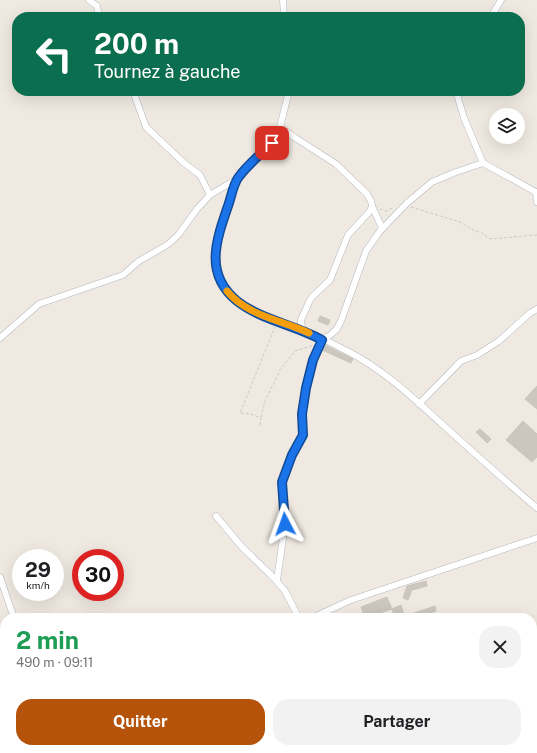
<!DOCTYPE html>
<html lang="fr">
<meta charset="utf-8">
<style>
body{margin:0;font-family:"Public Sans",sans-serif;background:#f2f2f2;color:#202124;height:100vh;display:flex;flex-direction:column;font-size:15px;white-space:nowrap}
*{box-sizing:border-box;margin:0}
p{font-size:13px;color:#757577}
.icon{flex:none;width:22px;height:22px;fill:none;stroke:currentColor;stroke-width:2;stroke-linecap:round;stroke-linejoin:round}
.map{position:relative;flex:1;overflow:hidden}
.panel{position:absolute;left:0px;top:613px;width:537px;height:140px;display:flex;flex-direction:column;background:#fff;border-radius:16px 16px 0 0;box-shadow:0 4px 16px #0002}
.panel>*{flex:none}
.guide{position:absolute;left:12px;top:12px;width:513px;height:84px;border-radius:16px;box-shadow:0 4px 16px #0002;background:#0b6e4f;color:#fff;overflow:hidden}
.tools{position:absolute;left:489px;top:108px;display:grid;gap:8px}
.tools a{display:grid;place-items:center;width:36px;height:36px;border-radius:50%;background:#fff;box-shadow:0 4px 16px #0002;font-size:20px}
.speed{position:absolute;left:12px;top:549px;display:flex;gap:8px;font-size:20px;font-weight:700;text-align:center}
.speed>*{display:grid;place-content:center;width:52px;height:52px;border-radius:50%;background:#fff;box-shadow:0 4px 16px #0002;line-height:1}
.speed small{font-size:10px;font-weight:400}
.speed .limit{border:6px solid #d22;background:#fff;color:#111}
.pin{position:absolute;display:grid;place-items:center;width:34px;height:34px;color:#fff;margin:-17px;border-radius:8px;box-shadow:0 2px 6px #0006}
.me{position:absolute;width:44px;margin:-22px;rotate:356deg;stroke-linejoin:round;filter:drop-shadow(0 0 3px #0008)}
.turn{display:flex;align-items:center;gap:14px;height:84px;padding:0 16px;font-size:18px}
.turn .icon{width:52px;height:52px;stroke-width:2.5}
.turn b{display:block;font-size:28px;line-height:34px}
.round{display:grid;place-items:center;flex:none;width:42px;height:42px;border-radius:16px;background:#f2f2f2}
.head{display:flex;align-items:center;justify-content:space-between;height:68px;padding:0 16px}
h1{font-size:24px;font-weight:700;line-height:30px;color:#1e9e55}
.primary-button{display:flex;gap:8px;margin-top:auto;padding:8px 16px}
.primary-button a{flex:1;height:46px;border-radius:16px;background:#b45309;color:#fff;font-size:16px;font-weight:700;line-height:46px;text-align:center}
.primary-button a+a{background:#f2f2f2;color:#202124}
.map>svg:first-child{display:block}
</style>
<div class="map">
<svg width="537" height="753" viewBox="0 0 537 753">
<rect width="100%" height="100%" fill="#efe9e1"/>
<g fill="#cbc7bf" stroke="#cbc5ba">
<polygon points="320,316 330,320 328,325 318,321"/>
<polygon points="325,345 353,359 351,363 322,350"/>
<polygon points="537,386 537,409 525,399"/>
<polygon points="523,421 537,434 537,457 532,462 506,440"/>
<polygon points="480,429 491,439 487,443 476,432"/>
<polygon points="426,581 427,586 412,590 408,600 403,598 407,586"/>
<polygon points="387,597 392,609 365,618 361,607"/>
<polygon points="401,605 405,618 395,618 392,609"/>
<polygon points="435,606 436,611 416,618 414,613"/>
<polygon points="7,748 28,748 30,753 9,753"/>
</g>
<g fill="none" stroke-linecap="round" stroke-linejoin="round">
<defs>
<g id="minor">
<polyline points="89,0 97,6 99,17"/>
<polyline points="283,0 284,17"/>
<polyline points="491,17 501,0"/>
<polyline points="133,91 146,127 184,163 200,175 210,195"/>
<polyline points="456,91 464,118 483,163 536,192 537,202"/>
<path d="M237 179C226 211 204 250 222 283 237 312 275 319 303 330 319 336 335 345 349 352 384 370 414 399 442 424 474 453 505 481 537 508"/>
<polyline points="381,230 407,203 432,182 456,172 483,163"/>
<polyline points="304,331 301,324 301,320 309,302 312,297 330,280 348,235 370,211 372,206"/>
<polyline points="0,338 39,304 123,275 139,261 167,245 173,240 179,234 197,209 210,195 237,179 272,143 280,127 289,91"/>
<polyline points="419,404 461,361 477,355 499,341 530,313 537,309"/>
<polyline points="216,516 242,547 273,577 285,591 299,618"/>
<polyline points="0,577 14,618"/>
<polyline points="277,580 285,524 282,482 292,455 303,435 302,414 306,388 313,360 322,339 329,336 336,330 341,321 366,251 382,228 372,206 371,201 367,194 336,164 294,137 280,127"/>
<polyline points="312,618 351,600 537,538"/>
<polyline points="0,705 5,706"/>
<polyline points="532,705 537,703"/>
<polyline points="61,748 63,753"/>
<polyline points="80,753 89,748"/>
<polyline points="217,753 219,748"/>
<polyline points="377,753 395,748"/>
</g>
</defs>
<use href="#minor" stroke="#b4b7c1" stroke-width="7"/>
<g stroke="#c9c9c9" stroke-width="1" stroke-dasharray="3 2" stroke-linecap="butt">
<polyline points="411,207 460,222 473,230 482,233 490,239 537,235"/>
<polyline points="380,209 386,211 394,207"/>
<polyline points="261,417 265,401 280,370 295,351 311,346 313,344"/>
<polyline points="260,425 261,418 251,414 240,413 275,327"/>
<polyline points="325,748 329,753"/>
</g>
<use href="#minor" stroke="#fff" stroke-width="6"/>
</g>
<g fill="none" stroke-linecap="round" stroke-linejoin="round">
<defs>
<path id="route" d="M272 143C261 154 247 165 238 178 233 185 231 198 228 206 216 241 204 274 237 301 261 320 295 325 322 340L313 360 306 388 302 414 303 435 292 455 282 482 285 524"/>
</defs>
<use href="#route" stroke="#114b97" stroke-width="10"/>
<use href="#route" stroke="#1a73e8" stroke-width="7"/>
<path stroke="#f59e0b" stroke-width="7" d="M227 291C247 316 282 320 309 333"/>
</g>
</svg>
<div class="tools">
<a><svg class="icon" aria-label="layers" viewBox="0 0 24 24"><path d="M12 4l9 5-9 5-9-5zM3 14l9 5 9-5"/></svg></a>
</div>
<div class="speed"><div>29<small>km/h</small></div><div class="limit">30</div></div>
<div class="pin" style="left:272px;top:143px;background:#d93025"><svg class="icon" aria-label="arrive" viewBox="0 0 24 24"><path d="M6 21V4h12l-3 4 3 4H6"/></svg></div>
<svg class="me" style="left:285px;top:524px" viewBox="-20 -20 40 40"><path d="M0-17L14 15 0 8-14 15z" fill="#1a73e8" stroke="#fff" stroke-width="4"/></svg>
<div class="guide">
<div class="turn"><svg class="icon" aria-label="left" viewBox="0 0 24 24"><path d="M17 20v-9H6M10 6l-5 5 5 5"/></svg><div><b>200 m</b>Tournez à gauche</div></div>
</div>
<section class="panel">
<div class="head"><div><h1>2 min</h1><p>490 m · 09:11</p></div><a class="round"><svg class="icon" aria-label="close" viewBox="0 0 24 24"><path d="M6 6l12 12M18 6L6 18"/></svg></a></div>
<div class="primary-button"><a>Quitter</a><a>Partager</a></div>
</section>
</div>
